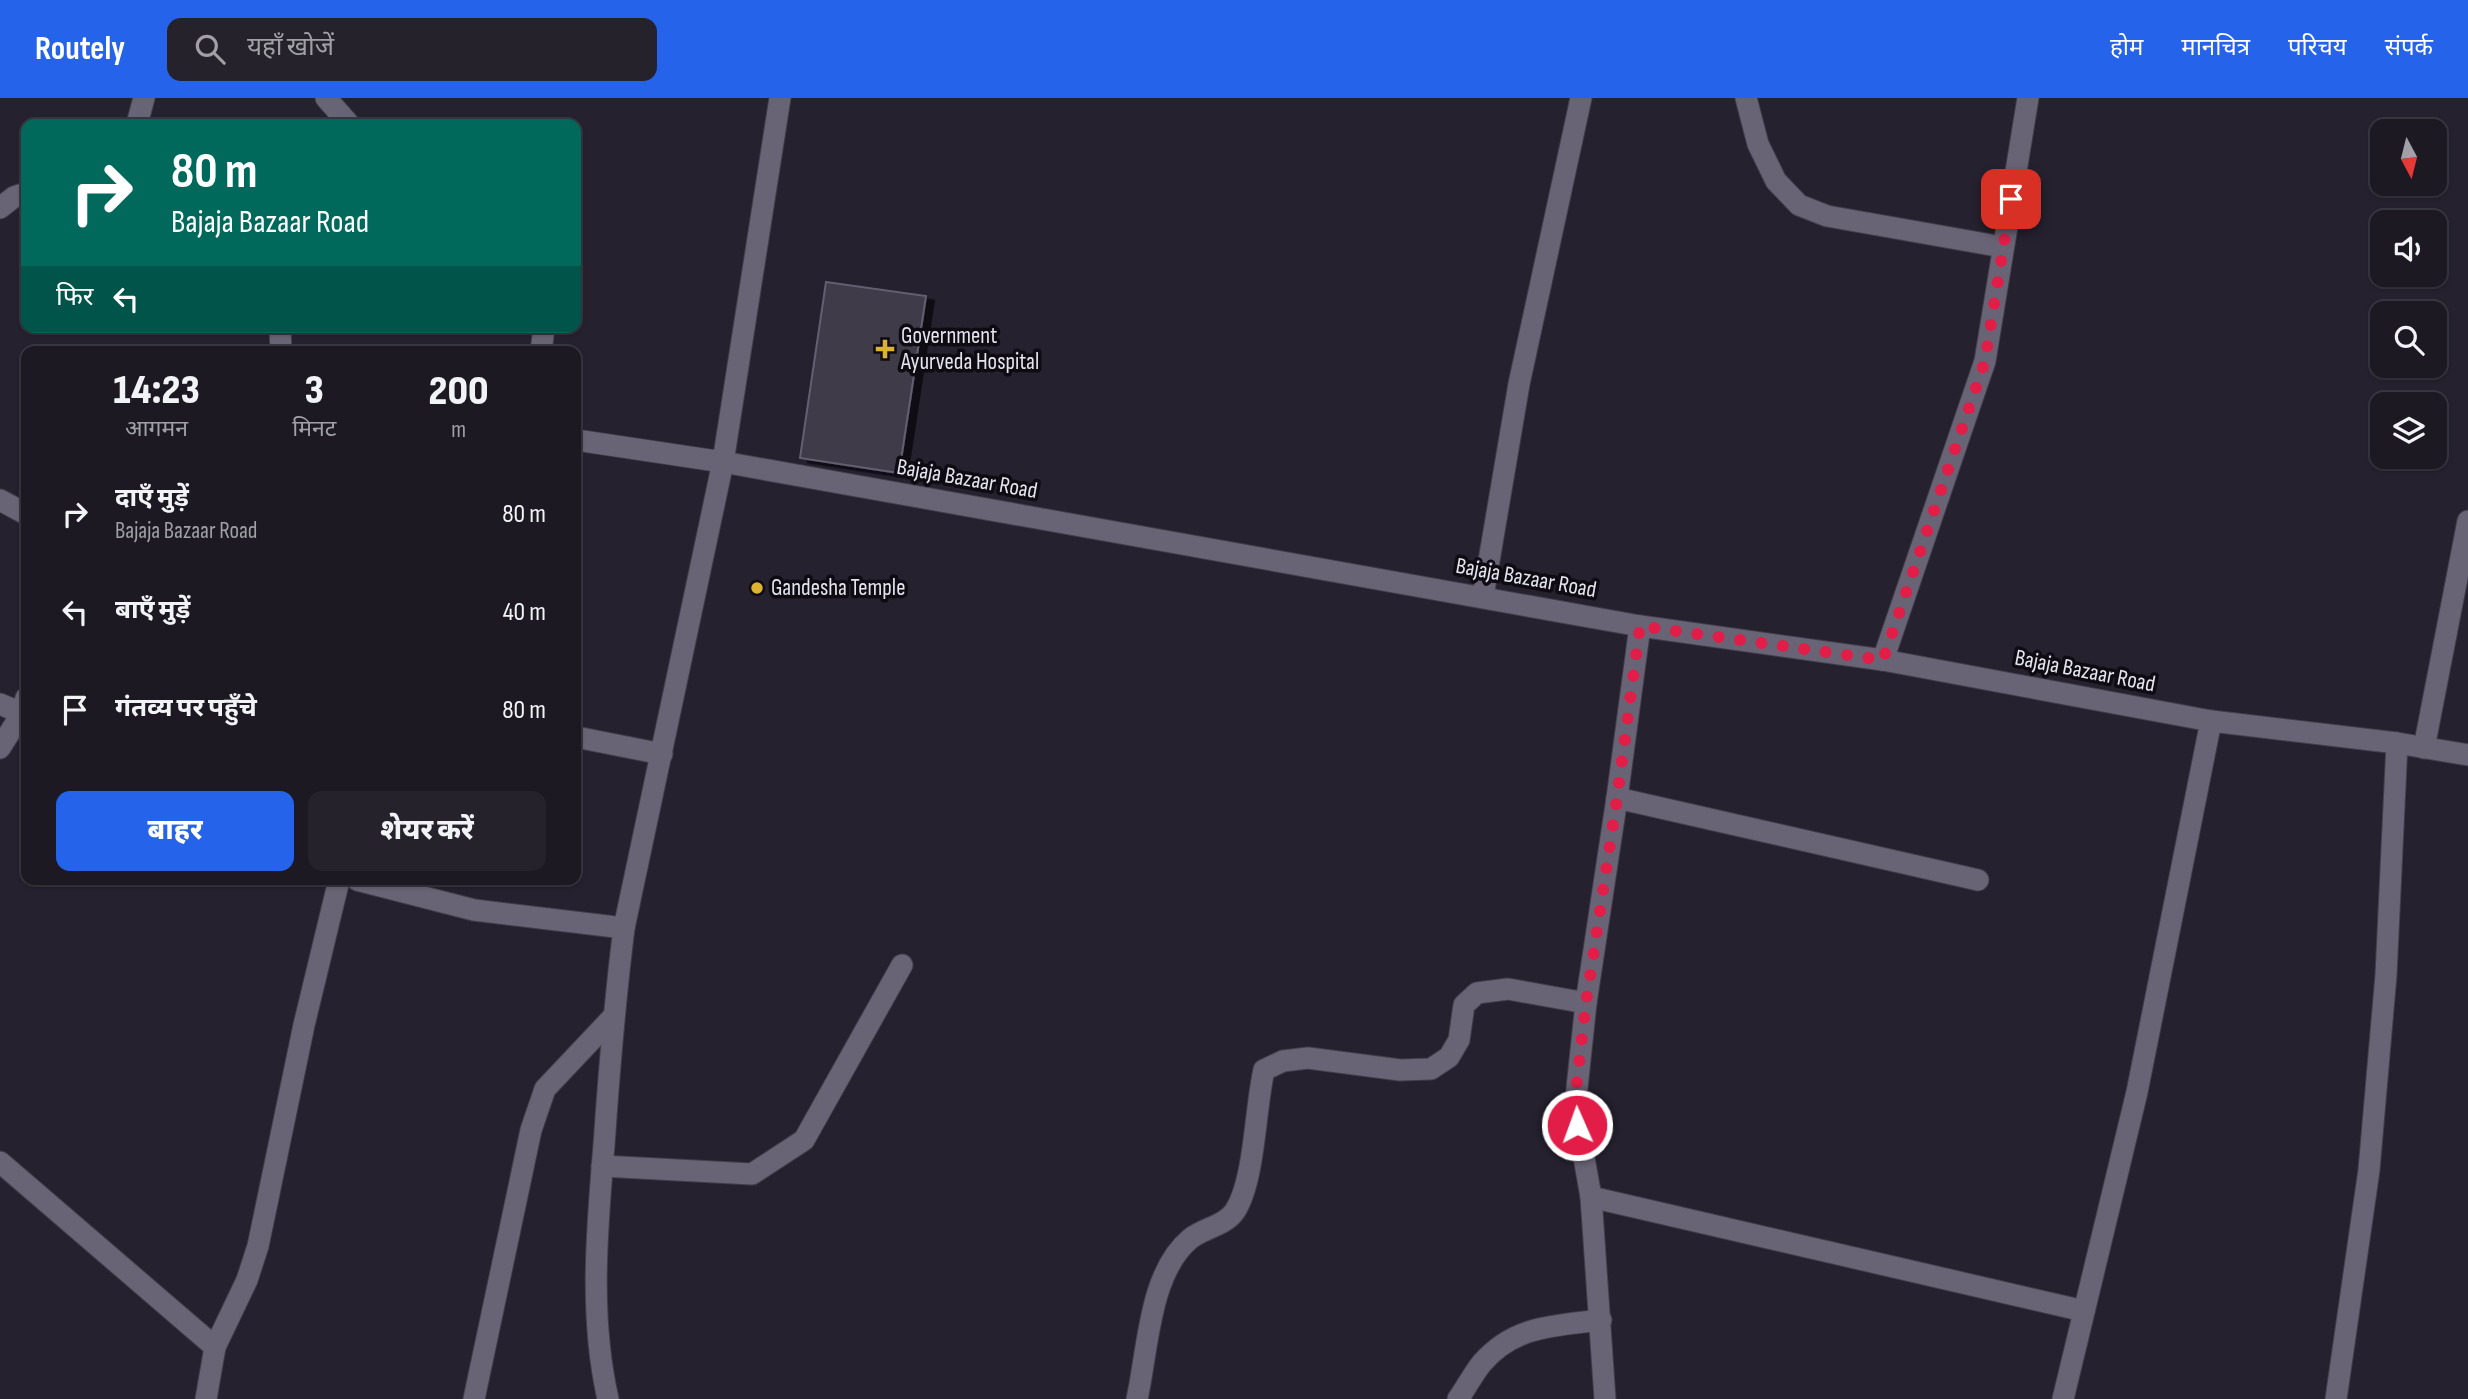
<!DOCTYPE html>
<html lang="hi">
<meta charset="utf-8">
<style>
body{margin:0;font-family:"Sofia Sans Condensed","Noto Sans Devanagari",sans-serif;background:#25222b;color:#f1f3f6;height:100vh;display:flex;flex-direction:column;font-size:26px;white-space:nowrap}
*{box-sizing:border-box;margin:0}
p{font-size:23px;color:#a0a0a6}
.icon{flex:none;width:38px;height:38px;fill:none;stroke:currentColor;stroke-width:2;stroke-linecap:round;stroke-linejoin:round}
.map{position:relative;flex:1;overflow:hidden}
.drawer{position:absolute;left:21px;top:248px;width:560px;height:539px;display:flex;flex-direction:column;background:#1c1923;border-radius:14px;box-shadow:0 2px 5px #0004,0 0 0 2px #3a3841}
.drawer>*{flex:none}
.banner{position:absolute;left:21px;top:21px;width:560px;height:214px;border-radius:14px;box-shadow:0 2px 5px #0004,0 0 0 2px #3a3841;background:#00695c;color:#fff;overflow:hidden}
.needle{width:46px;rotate:173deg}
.fabs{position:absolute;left:2370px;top:21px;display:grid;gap:14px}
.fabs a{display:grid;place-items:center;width:77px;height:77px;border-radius:14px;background:#1c1923;box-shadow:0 2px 5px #0004,0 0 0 2px #3a3841;font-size:35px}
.pin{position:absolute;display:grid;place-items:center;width:60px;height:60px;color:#fff;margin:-30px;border-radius:14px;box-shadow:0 4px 10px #0006}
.me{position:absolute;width:77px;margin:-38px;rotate:358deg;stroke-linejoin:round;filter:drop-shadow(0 0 5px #0008)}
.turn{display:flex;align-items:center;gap:24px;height:147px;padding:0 35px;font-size:32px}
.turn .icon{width:91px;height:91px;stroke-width:2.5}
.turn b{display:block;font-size:49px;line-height:60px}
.then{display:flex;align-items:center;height:66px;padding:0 35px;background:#0003;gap:14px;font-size:26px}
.eta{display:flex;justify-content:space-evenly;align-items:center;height:119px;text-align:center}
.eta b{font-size:42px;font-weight:800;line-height:49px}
.action{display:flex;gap:14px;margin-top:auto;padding:14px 35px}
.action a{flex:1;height:80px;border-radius:14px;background:#2563eb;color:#fff;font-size:28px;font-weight:800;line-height:80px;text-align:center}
.action a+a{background:#25222b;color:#f1f3f6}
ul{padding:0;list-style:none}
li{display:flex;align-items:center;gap:21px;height:98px;padding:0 35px}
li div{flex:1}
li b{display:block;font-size:26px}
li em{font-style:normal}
header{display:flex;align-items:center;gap:42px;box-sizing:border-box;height:98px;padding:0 35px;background:#2563eb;color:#fff}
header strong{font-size:33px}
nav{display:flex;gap:38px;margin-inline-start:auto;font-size:24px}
.search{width:490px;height:63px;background:#25222b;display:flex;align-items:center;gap:18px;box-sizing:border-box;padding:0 24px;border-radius:14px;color:#a0a0a6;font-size:26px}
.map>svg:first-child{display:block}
</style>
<header>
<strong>Routely</strong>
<div class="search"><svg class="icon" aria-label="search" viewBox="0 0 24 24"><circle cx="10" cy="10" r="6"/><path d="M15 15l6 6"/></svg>यहाँ खोजें</div>
<nav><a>होम</a><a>मानचित्र</a><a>परिचय</a><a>संपर्क</a></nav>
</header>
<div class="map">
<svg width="2468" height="1301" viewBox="0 0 2468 1301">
<defs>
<filter id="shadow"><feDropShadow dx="8" dy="4.5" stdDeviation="0" flood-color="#0009"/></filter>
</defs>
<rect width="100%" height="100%" fill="#25212f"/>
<polygon fill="#3f3a4a" stroke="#645f70" stroke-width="2" filter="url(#shadow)" points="826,184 926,198 899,375 800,360"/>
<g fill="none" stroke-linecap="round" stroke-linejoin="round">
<defs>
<g id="minor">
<polyline points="326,0 349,26"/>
<polyline points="1746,0 1758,46 1776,83 1799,107 1827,118 2003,149"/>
<polyline points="137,26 144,0"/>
<polyline points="541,254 544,229"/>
<polyline points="723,364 780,0"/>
<polyline points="1483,498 1519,286 1581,0"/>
<polyline points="1883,562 1985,263 2028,0"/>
<polyline points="0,606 26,617"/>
<polyline points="576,639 662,656"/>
<polyline points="2424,650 2468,423"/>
<polyline points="1617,700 1978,782"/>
<polyline points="357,782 474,812 624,830"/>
<polyline points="0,1064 215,1249 206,1301"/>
<polyline points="602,1068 752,1076 804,1042 902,867"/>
<polyline points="1591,1099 2084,1213"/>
<polyline points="215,1249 247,1182 258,1148 304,927 339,782"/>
<polyline points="474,1301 531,1032 545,991 613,919"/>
<path d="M1137 1301C1148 1252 1149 1175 1190 1141 1203 1130 1225 1128 1235 1113 1255 1082 1255 1010 1264 972L1283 963 1308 960 1400 972 1431 971 1449 959 1459 942 1464 907 1477 895 1508 891 1586 905"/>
<path d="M1458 1301C1466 1290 1473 1276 1482 1265 1515 1227 1555 1228 1601 1222"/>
<polyline points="1605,1301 1591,1099 1575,1009 1586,905 1617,700 1640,528"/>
<polyline points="2063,1301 2137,994 2211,623"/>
<polyline points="2336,1301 2369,1072 2386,877 2397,645"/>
</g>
<g id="tertiary">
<polyline points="576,342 723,364 1640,528 1883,562 2211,623 2397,645 2468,657"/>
<path d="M608 1301C589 1218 597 1131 604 1047 609 974 615 902 624 830L723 364"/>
</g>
<g id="secondary">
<polyline points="0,110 14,99 26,95"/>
<polyline points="280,229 281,254"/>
<polyline points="0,402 26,416"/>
<polyline points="0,650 22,615 26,600"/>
</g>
</defs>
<use href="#minor" stroke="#433e4b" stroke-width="23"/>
<use href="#tertiary" stroke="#433e4b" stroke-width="23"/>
<use href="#secondary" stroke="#433e4b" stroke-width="23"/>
<use href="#minor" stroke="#696475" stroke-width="21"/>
<use href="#tertiary" stroke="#696475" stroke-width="21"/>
<use href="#secondary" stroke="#696475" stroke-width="21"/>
</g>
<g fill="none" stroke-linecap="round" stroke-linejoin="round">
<polyline stroke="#e11d48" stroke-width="12" stroke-dasharray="0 21.6" points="1577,1027 1574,1009 1586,905 1617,700 1640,528 1883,562 1985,263 2011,101"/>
</g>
<g fill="#dcb233" stroke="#0e0c12" stroke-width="2.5">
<path d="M881.5 240.5h7v7h7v7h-7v7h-7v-7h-7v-7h7z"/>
<circle cx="757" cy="490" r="7"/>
</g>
<g text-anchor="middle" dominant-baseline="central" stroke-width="7" stroke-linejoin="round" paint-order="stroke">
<g font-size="23" fill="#e6e4ee" stroke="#0e0c12" text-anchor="start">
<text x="901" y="238">Government<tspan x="901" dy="26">Ayurveda Hospital</tspan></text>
<text x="771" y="490">Gandesha Temple</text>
</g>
<g font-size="23" fill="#e6e4ee" stroke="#0e0c12">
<text transform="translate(967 381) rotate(10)">Bajaja Bazaar Road</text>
<text transform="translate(1526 480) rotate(10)">Bajaja Bazaar Road</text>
<text transform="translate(2085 573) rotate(11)">Bajaja Bazaar Road</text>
</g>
</g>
</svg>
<div class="fabs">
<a><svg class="needle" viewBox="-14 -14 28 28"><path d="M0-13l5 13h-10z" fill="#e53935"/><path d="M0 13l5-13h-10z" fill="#a0a0a6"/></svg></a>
<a><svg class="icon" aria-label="sound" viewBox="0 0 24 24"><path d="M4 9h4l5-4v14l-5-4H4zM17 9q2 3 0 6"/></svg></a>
<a><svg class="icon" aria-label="search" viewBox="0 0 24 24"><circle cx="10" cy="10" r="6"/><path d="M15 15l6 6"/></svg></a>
<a><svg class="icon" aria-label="layers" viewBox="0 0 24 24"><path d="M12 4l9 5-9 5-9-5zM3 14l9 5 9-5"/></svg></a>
</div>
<div class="pin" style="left:2011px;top:101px;background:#d93025"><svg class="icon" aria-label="arrive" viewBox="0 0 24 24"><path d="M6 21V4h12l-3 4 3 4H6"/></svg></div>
<svg class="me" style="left:1577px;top:1027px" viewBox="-20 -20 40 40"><circle r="17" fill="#e11d48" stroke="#fff" stroke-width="3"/><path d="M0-11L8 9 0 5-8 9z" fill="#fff"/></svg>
<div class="banner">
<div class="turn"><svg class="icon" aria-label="right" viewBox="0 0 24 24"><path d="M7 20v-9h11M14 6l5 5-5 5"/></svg><div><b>80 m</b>Bajaja Bazaar Road</div></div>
<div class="then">फिर<svg class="icon" aria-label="left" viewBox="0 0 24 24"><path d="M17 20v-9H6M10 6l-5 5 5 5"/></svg></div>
</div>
<section class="drawer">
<div class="eta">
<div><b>14:23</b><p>आगमन</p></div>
<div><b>3</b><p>मिनट</p></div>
<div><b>200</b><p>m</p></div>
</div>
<ul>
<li><svg class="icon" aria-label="right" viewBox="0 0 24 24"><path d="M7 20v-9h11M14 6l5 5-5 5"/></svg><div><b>दाएँ मुड़ें</b><p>Bajaja Bazaar Road</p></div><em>80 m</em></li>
<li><svg class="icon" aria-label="left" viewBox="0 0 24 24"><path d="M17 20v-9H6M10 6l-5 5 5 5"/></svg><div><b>बाएँ मुड़ें</b></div><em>40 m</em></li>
<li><svg class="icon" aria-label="arrive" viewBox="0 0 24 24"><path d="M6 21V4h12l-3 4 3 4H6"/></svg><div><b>गंतव्य पर पहुँचे</b></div><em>80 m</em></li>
</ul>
<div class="action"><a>बाहर</a><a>शेयर करें</a></div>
</section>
</div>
